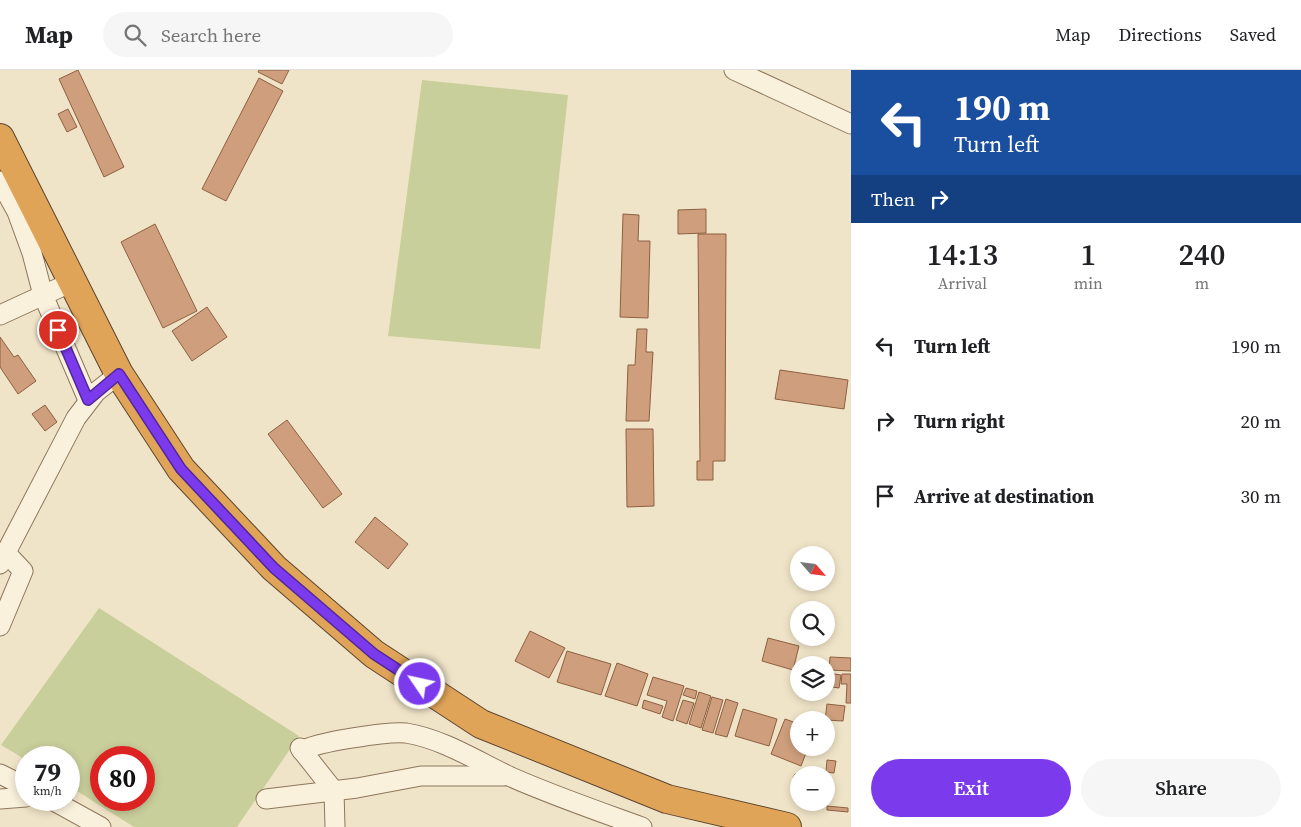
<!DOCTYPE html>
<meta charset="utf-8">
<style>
body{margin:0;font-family:"Source Serif 4",serif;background:#f6f6f6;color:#202124;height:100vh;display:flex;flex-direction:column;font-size:19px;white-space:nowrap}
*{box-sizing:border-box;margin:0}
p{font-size:16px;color:#757577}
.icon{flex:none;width:28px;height:28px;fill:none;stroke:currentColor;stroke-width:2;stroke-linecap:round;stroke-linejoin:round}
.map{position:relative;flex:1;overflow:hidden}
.details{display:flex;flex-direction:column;background:#fff;width:450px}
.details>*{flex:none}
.guide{background:#1a4fa0;color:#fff;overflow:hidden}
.needle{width:32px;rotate:118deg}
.fabs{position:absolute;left:790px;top:476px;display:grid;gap:10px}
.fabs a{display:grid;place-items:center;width:45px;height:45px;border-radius:50%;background:#fff;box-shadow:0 2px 8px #0003;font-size:25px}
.speed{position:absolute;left:15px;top:676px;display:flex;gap:10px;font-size:25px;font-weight:700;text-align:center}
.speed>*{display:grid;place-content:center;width:65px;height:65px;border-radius:50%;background:#fff;box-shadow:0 2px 8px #0003;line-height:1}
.speed small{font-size:12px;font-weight:400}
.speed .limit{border:8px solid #d22;background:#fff;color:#111}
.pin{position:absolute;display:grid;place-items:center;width:42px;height:42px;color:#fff;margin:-21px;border:2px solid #fff;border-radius:50%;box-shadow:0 1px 5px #0007}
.me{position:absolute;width:55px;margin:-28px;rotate:304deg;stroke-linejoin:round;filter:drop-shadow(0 0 4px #0008)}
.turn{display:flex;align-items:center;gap:18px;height:105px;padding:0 20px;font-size:22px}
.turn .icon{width:65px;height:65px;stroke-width:2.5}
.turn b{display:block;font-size:35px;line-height:42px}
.then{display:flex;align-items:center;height:48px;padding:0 20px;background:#0003;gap:10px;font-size:19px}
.eta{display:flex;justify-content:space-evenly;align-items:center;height:85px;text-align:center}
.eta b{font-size:30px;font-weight:600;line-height:35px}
.button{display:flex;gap:10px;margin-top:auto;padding:10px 20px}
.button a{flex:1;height:58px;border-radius:30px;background:#7c3aed;color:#fff;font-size:20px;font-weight:600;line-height:58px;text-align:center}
.button a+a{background:#f6f6f6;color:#202124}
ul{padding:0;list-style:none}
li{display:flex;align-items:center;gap:15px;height:75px;padding:0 20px}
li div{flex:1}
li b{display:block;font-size:19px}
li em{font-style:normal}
header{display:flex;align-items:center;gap:30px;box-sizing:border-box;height:70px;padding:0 25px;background:#fff;border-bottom:1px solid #e0e0e0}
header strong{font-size:24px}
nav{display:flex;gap:28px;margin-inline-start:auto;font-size:18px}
.search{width:350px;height:45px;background:#f6f6f6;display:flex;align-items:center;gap:12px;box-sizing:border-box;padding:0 18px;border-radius:28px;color:#757577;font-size:19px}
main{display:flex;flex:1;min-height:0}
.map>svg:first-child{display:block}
</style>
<header>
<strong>Map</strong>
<div class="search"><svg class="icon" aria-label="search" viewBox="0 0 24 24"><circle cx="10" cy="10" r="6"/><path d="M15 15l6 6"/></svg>Search here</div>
<nav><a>Map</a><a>Directions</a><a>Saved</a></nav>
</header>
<main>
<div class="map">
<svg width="851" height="757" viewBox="0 0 851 757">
<rect width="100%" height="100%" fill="#f0e4c8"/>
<g fill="#c9cf9b" fill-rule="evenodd">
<polygon points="422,10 568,25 540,279 388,266"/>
<path d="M99 538 299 666 237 757H134L69 716V688H26V690L1 675ZM101 688H144V730H101Z"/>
</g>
<g fill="#cf9f7d" stroke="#8d5f41">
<polygon points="78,0 124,97 104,107 59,9"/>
<polygon points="259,0 289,0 282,14 258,2"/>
<polygon points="259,8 283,21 226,131 202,119"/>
<polygon points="68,39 77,57 67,62 58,44"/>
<polygon points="706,139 706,163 678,164 678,140"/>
<polygon points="623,144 639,145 638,171 650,171 648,248 620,247"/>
<polygon points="155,154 197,241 163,258 121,172"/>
<polygon points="698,164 726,164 725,391 713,391 713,410 697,410 697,391 700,391"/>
<polygon points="207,237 227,267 192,291 172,261"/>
<polygon points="637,259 647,259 646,282 653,282 649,351 626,351 628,295 635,295"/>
<polygon points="0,267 14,287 18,285 36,311 18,324 0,297"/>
<polygon points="780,300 848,310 844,339 775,329"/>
<polygon points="45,335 57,352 45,361 32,344"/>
<polygon points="287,350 342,424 323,438 268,364"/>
<polygon points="626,359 653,359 654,436 627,437"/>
<polygon points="375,447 408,474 388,499 355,472"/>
<polygon points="530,561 565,578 549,608 515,591"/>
<polygon points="768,568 799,576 793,600 762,591"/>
<polygon points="567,581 611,594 601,625 557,612"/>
<polygon points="830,587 851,588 851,601 829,600"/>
<polygon points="617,593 648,604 637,636 605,626"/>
<polygon points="828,603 841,605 839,618 826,616"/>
<polygon points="842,604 851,604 851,633 846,633 847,614 841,614"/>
<polygon points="653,607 684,616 673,651 662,647 667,631 647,625"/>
<polygon points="686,618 697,621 695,629 683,625"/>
<polygon points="699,622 711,626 701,658 689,654"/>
<polygon points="712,627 723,630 713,663 702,660"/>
<polygon points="726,629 738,633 727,667 715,664"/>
<polygon points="644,630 663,636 660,644 642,638"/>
<polygon points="683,630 694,633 687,654 676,650"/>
<polygon points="827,634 845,636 843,651 825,650"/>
<polygon points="743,639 777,649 769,676 735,666"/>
<polygon points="785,649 799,654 799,678 808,678 801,696 771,684"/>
<polygon points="827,690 836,691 834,703 826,702"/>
<polygon points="795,704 799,705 799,711 793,708"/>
<polygon points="827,736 848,738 848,742 827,740"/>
</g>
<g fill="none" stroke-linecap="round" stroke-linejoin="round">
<defs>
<g id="minor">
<polyline points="734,0 851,54"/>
<polyline points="0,111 17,142 32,183 43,225 88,330"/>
<polyline points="0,245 74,211"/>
<polyline points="0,494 76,348 96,322 119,304"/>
<polyline points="0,556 23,501 6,483"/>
<polyline points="300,678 334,721 335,757"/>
<path d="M302 681C315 672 390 661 406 663 443 669 477 691 511 707 554 726 598 741 642 757"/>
<polyline points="0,704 26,717"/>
<polyline points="0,729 26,727"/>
<polyline points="266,729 357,718 421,706 504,706"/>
<polyline points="52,730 101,757"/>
</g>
<polyline id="highway" points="0,68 119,304 181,399 274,498 374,584 481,654 667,729 787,757"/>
</defs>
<use href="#minor" stroke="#8d765c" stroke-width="21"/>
<use href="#highway" stroke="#5b4430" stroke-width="30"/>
<use href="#minor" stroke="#faf1dc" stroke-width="19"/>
<use href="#highway" stroke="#e0a458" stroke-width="28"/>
</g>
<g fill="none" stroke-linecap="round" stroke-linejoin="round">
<defs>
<polyline id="route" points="58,260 88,330 119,304 181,399 274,498 374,584 420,614"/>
</defs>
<use href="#route" stroke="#51269a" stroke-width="12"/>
<use href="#route" stroke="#7c3aed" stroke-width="9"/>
</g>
</svg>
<div class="fabs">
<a><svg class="needle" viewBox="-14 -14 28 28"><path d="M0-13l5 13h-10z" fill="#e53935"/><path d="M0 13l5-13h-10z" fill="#757577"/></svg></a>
<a><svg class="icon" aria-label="search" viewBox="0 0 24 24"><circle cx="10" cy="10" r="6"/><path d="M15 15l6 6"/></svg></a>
<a><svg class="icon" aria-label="layers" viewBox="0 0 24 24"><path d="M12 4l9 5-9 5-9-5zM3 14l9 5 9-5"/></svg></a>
<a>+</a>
<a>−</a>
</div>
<div class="speed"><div>79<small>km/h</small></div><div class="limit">80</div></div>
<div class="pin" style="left:58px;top:260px;background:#d93025"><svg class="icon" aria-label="arrive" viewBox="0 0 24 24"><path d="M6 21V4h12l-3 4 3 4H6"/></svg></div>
<svg class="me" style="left:420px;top:614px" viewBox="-20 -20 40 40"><circle r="17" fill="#7c3aed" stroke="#fff" stroke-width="3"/><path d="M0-11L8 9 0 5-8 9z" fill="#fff"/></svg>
</div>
<section class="details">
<div class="guide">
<div class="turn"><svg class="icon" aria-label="left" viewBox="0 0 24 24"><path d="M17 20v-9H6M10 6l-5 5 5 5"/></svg><div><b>190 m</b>Turn left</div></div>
<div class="then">Then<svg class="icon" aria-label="right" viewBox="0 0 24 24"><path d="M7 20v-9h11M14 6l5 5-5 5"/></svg></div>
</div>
<div class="eta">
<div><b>14:13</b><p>Arrival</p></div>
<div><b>1</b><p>min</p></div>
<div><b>240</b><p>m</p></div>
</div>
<ul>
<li><svg class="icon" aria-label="left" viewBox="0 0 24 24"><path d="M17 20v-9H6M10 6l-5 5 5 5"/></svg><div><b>Turn left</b></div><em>190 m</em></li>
<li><svg class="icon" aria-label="right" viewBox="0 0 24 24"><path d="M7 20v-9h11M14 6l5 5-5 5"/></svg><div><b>Turn right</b></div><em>20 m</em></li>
<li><svg class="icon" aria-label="arrive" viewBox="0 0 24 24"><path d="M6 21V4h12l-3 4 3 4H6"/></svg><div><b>Arrive at destination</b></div><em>30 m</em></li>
</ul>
<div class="button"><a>Exit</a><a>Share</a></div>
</section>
</main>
